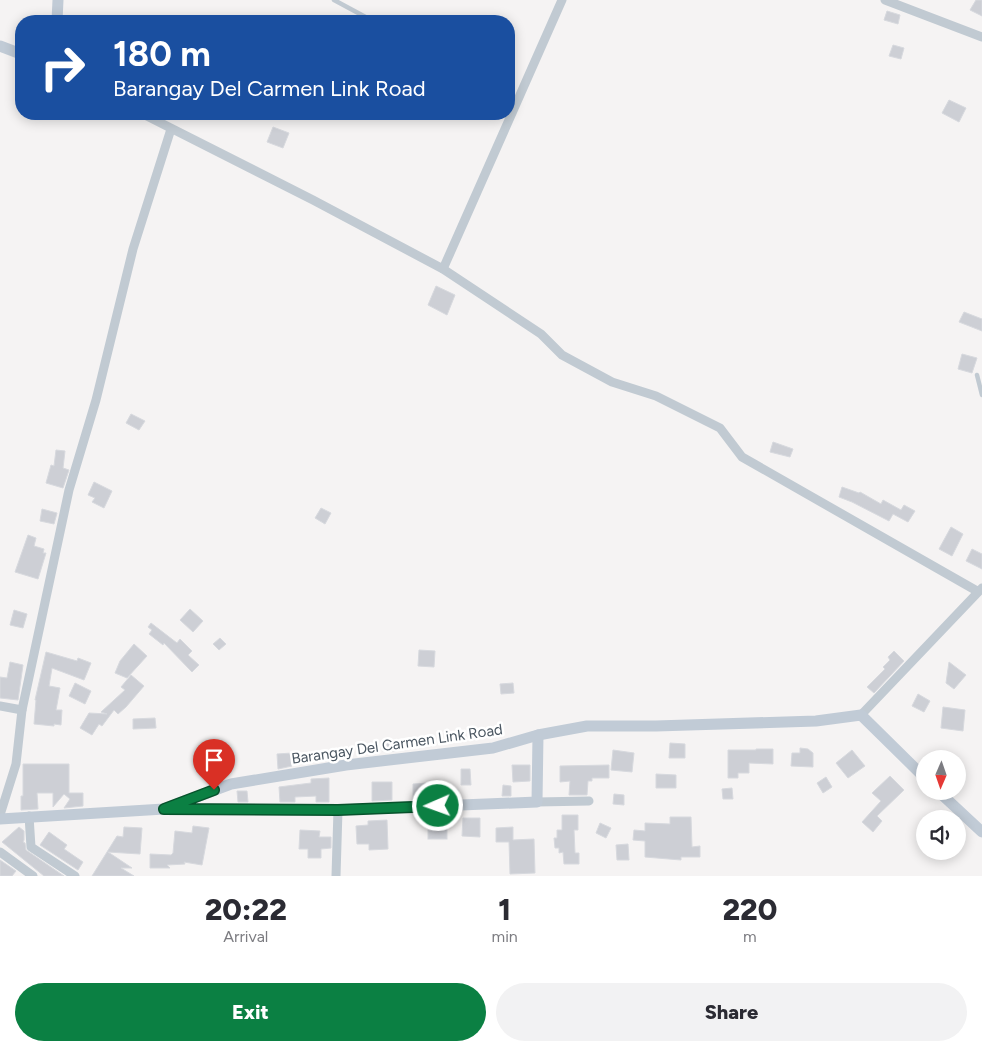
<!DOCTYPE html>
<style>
body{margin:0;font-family:Figtree,sans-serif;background:#f2f2f3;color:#2b2b33;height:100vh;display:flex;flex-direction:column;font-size:19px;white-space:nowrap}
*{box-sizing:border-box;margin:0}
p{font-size:16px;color:#7c7c81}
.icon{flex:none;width:28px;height:28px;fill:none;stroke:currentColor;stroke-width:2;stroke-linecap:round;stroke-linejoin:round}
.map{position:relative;height:876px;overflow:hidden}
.panel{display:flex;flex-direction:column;background:#fff;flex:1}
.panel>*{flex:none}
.banner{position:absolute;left:15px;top:15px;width:500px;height:105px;border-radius:20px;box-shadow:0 2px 12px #0003;background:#1a4fa0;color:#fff;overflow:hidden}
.needle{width:32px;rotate:182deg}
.tools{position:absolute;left:916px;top:750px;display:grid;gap:10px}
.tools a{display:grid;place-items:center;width:50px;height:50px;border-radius:50%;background:#fff;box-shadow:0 2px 12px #0003;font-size:25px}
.pin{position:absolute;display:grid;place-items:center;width:42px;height:42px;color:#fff;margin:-51px -21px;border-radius:50% 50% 50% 0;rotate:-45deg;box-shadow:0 0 5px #0007}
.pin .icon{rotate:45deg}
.me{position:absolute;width:55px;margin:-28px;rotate:268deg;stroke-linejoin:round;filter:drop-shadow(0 0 4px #0008)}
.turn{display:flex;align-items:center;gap:18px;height:105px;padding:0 15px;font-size:22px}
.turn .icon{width:65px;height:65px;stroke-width:2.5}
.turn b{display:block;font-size:35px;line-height:42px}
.eta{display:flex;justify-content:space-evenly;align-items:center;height:85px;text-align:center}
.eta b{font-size:30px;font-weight:800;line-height:35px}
.action{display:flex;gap:10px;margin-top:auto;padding:10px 15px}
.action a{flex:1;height:58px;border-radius:30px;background:#0b8043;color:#fff;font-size:20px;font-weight:800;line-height:58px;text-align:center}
.action a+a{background:#f2f2f3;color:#2b2b33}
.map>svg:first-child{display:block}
</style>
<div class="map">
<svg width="982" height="876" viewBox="0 0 982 876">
<rect width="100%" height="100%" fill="#f5f3f3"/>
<g fill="#cdcfd5" stroke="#d7d9de">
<polygon points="976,0 982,0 982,16 970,10"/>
<polygon points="887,11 900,15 898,24 884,20"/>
<polygon points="893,45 904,48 901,59 889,56"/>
<polygon points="949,100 966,108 959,122 942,113"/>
<polygon points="273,127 289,133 283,148 267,142"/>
<polygon points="436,286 455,295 447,315 428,305"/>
<polygon points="964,312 982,319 982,331 959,322"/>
<polygon points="962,354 977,358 972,373 958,369"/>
<polygon points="131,414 145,421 139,430 126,423"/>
<polygon points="773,442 793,449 790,457 770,452"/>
<polygon points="56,450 65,451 63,468 69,470 63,488 46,483 51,465 54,466"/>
<polygon points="94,482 112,491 104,508 92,502 95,498 88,495"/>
<polygon points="842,487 859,493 860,492 881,504 883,500 901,510 904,505 915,511 908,522 893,514 889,521 852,502 839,497"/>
<polygon points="321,508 331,513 325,524 315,518"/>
<polygon points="42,509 57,513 54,524 40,521"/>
<polygon points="951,527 963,534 952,556 939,549"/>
<polygon points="28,535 36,538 34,546 44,549 43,553 46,553 38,579 15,572"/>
<polygon points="972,549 982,554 982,569 966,561"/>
<polygon points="190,609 203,621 193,632 180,620"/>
<polygon points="14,610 27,614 23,628 10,625"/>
<polygon points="151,623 177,643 180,639 192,651 188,655 199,665 192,672 164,643 163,645 149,634 152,630 148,627"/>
<polygon points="220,638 226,644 219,650 213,644"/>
<polygon points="134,644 147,656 127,678 115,673 120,661"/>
<polygon points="419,650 435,651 434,667 418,666"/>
<polygon points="894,651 904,661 874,693 867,687 885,669 883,667 890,660 888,657"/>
<polygon points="46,652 77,661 78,658 91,663 84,680 52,668 49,686 60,688 56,710 62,710 61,725 54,724 54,726 34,724 36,700 35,700"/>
<polygon points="10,662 23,665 18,700 0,698 0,677 7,678"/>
<polygon points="949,662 966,675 954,689 946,683"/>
<polygon points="131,675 144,686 126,707 118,714 114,710 102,726 99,724 92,735 80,728 89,713 107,714 101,712 125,690 121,687"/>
<polygon points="75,683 91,691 85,704 69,696"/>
<polygon points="513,683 514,693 501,694 500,684"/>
<polygon points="918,694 930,701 924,712 912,706"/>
<polygon points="943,707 965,710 963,731 941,728"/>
<polygon points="155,718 156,728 133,729 133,719"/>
<rect x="383" y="741" width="14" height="10"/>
<polygon points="670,743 685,744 685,758 669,758"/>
<polygon points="800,748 808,749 813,753 813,767 791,766 792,753 800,753"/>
<polygon points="756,749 773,749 773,764 749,763 749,773 738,773 738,778 728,778 728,750 756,750"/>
<polygon points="613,750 634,753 632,772 611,770"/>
<polygon points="852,750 865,766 848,778 836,763"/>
<polygon points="292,753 292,766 278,769 277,754"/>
<polygon points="23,764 69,764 69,793 83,793 83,806 64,808 70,799 64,794 53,807 53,793 37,793 38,809 21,810 21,796 23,796"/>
<polygon points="512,765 530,765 530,781 513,782"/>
<polygon points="609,765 609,778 592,778 592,781 588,781 587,795 569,795 570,781 560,782 560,766"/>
<polygon points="461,769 470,769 471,785 461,785"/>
<polygon points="656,774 676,775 676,788 656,788"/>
<polygon points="890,776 904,790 877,816 882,821 873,832 862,822 881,801 872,793"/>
<polygon points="826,777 832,787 823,793 817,783"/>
<polygon points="329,778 329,802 316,802 316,796 295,797 295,802 280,802 279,787 311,783 311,779"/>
<polygon points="372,782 392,782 392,800 372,801"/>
<polygon points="428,783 428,799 413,799 413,784"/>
<polygon points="503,785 511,786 511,796 502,796"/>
<polygon points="732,788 733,799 723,799 722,789"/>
<polygon points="447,790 458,790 459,798 448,798"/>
<polygon points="237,791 247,791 248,802 238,802"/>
<polygon points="614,794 624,795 624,805 613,804"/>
<polygon points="562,815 578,815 578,830 574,830 575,853 579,853 579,864 564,864 563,852 559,853 559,848 555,848 554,838 557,838 557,830 562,830"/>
<polygon points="670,817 691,817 692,847 700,846 700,857 681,857 681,860 645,857 645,841 633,840 634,830 645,831 645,823 670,824"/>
<polygon points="463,818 480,818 480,837 462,836"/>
<rect x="428" y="819" width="19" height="20"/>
<polygon points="387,820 388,849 369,850 369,844 357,844 356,826 368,825 368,821"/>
<polygon points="600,823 611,828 606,838 596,833"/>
<polygon points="193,826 209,828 202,865 184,862 185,864 167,865 170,868 150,868 150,854 171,855 173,853 175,831 192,833"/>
<polygon points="19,827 24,831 24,840 23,842 25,843 26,850 64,876 44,876 2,842"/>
<polygon points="124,827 142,828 140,854 108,852 132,868 121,868 134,876 92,876 117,836 123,837"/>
<polygon points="513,827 513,840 534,839 535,873 510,874 509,842 496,842 496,828"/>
<polygon points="300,830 320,831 319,837 331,837 331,848 321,849 321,858 308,858 308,849 299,849"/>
<polygon points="49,832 67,845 64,849 83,862 78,870 40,845"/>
<polygon points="628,844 629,860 617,860 616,845"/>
<polygon points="0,860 16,871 12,876 0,876"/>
</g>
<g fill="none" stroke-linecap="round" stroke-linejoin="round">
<g stroke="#c1cad2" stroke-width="4.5">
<polyline points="334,0 373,21"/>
<polyline points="977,375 982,395"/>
</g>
<g stroke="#c1cad2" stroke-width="9">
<polyline points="885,0 982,37"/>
<polyline points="143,114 313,200 443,269 541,334 562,355 612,382 656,396 720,428 742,457 977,591"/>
<polyline points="443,269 562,0"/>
<polyline points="0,706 22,710"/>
<polyline points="861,715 982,588"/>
<polyline points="537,802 589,801"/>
<polyline points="0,815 16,764 22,710 69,490 96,400 133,249 171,129"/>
<polyline points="29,816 31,847 75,876"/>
<polyline points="0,852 33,876"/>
<polyline points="336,876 338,810"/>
</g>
<g stroke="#c1cbd6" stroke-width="11">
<polyline points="57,21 58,0"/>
<polyline points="0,46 21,54"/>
<polyline points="938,791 982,832"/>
<polyline points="173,809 338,810 537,802 538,735"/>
<polyline points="0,819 164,809 231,784 346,765 493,748 538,735 587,726 656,726 816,721 861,715 925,778"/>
</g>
</g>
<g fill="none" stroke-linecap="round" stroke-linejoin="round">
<defs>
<polyline id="route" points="214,790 164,809 338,810 438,806"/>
</defs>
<use href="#route" stroke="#07532c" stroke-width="12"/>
<use href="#route" stroke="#0b8043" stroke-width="9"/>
</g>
<g text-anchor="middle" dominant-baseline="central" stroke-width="5" stroke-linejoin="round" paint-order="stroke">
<g font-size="15" fill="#4a5661" stroke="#fff">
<text transform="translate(397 744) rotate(-8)">Barangay Del Carmen Link Road</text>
</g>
</g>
</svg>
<div class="tools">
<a><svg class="needle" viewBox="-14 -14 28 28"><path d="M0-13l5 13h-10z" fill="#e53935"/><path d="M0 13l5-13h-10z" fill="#7c7c81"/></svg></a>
<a><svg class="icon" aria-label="sound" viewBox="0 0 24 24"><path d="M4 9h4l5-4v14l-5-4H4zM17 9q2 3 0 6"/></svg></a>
</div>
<div class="pin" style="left:214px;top:790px;background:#d93025"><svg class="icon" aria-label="arrive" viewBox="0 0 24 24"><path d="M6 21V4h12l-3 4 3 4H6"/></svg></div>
<svg class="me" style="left:438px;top:806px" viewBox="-20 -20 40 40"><circle r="17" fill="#0b8043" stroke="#fff" stroke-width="3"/><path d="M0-11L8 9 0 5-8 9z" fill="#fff"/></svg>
<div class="banner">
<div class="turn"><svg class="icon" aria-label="right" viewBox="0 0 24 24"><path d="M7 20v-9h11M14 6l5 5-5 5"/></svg><div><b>180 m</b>Barangay Del Carmen Link Road</div></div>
</div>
</div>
<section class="panel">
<div class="eta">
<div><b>20:22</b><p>Arrival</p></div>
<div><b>1</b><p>min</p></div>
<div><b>220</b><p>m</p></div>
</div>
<div class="action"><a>Exit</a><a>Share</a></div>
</section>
